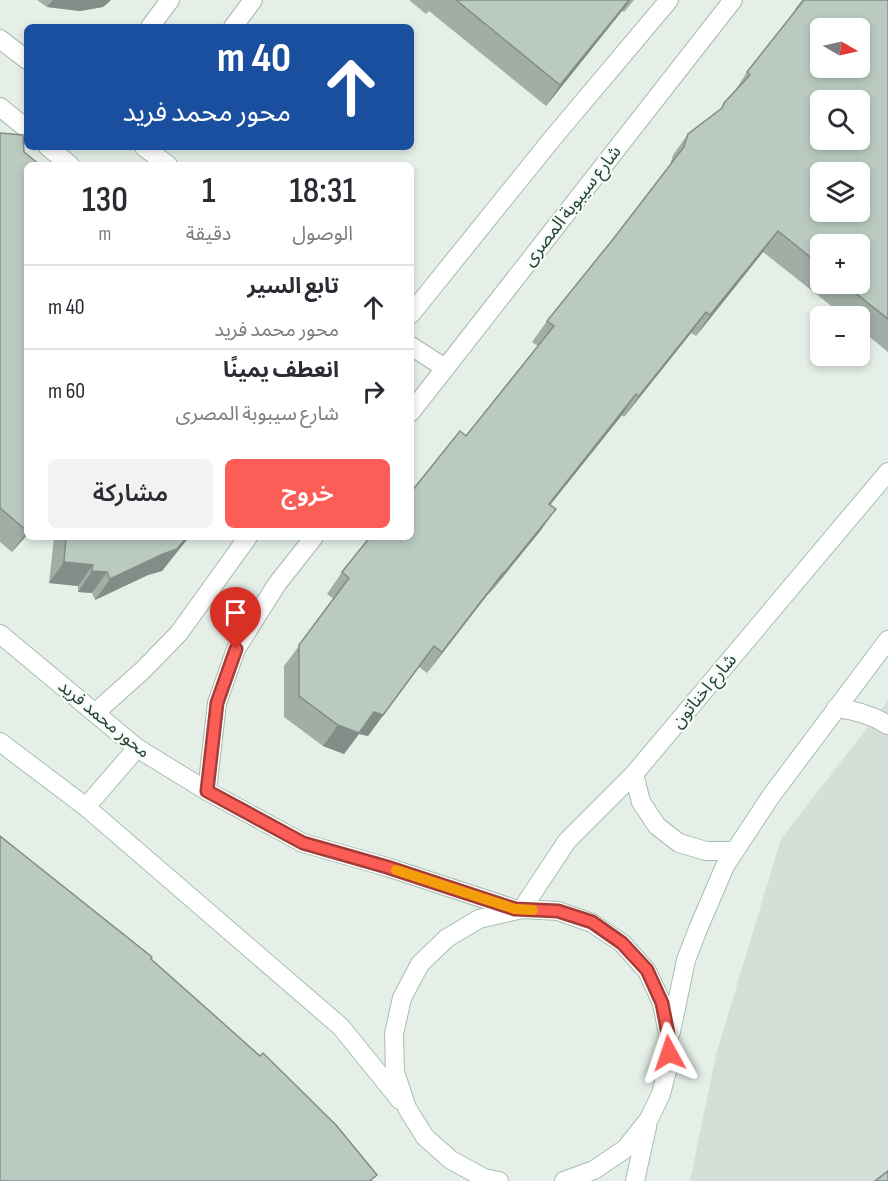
<!DOCTYPE html>
<html lang="ar">
<meta charset="utf-8">
<style>
body{margin:0;font-family:"Sofia Sans Condensed","Noto Sans Arabic",sans-serif;background:#f2f2f3;color:#2b2b33;direction:rtl;height:100vh;display:flex;flex-direction:column;font-size:22px;white-space:nowrap}
*{box-sizing:border-box;margin:0}
p{font-size:20px;color:#7c7c81}
.icon{flex:none;width:33px;height:33px;fill:none;stroke:currentColor;stroke-width:2;stroke-linecap:round;stroke-linejoin:round}
.map{position:relative;flex:1;overflow:hidden;direction:ltr}
.details{position:absolute;left:24px;top:162px;width:390px;height:378px;display:flex;flex-direction:column;background:#fff;border-radius:9px;box-shadow:0 3px 9px #0003;direction:rtl}
.details>*{flex:none}
.top-card{position:absolute;left:24px;top:24px;width:390px;height:126px;border-radius:9px;box-shadow:0 3px 9px #0003;direction:rtl;background:#1a4fa0;color:#fff;overflow:hidden}
.needle{width:39px;rotate:99deg}
.fabs{position:absolute;left:810px;top:18px;display:grid;gap:12px}
.fabs a{display:grid;place-items:center;width:60px;height:60px;border-radius:9px;background:#fff;box-shadow:0 3px 9px #0003;font-size:30px}
.pin{position:absolute;display:grid;place-items:center;width:51px;height:51px;color:#fff;margin:-62px -26px;border-radius:50% 50% 50% 0;rotate:-45deg;box-shadow:0 0 6px #0007}
.pin .icon{rotate:45deg}
.me{position:absolute;width:66px;margin:-33px;rotate:355deg;stroke-linejoin:round;filter:drop-shadow(0 0 4px #0008)}
.turn{display:flex;align-items:center;gap:21px;height:126px;padding:0 24px;font-size:27px}
.turn .icon{width:78px;height:78px;stroke-width:2.5}
.turn b{display:block;font-size:42px;line-height:51px}
.eta{display:flex;justify-content:space-evenly;align-items:center;height:102px;text-align:center}
.eta b{font-size:36px;font-weight:600;line-height:42px}
.cta{display:flex;gap:12px;margin-top:auto;padding:12px 24px}
.cta a{flex:1;height:69px;border-radius:9px;background:#fc5d56;color:#fff;font-size:24px;font-weight:600;line-height:69px;text-align:center}
.cta a+a{background:#f2f2f3;color:#2b2b33}
ul{padding:0;list-style:none}
li{display:flex;align-items:center;gap:18px;height:84px;padding:0 24px;border-top:2px solid #e1e1e2}
li div{flex:1}
li b{display:block;font-size:22px}
li em{font-style:normal}
.map>svg:first-child{display:block}
</style>
<div class="map">
<svg width="888" height="1181" viewBox="0 0 888 1181">
<rect width="100%" height="100%" fill="#e5efe8"/>
<polygon fill="#d3dfd7" points="888,701 888,1181 690,1181 716,1055 781,839"/>
<g fill="none" stroke-linecap="round" stroke-linejoin="round">
<defs>
<path id="lane" d="M836 708C855 710 872 715 888 725"/>
<g id="street">
<polyline points="150,27 170,0"/>
<polyline points="233,27 253,0"/>
<polyline points="0,39 27,60"/>
<polyline points="0,107 27,129"/>
<polyline points="48,147 70,165"/>
<polyline points="144,147 168,165"/>
<polyline points="411,314 552,139 669,0"/>
<polyline points="411,346 445,368"/>
<polyline points="411,412 733,0"/>
<polyline points="95,713 143,670 179,633 248,537"/>
<polyline points="207,791 217,703 236,649 277,584 314,537"/>
</g>
<g id="secondary">
<polyline points="0,634 137,748 207,791 303,843 387,867 515,909"/>
<polyline points="0,742 86,807 341,1027 400,1100"/>
<polyline points="634,774 641,802 657,826 679,843 706,851 734,851"/>
<polyline points="86,807 137,748"/>
<polyline points="522,909 567,841 634,774 888,472"/>
<polyline points="671,1032 686,960 698,929 725,866 771,796 888,640"/>
<polyline points="499,1181 484,1178 451,1160 425,1137 407,1108 395,1072 394,1034 402,998 420,964 447,938 479,919 522,909 558,911 592,923 622,943 647,971 662,1003 669,1039 668,1067 661,1094 649,1119 625,1149 594,1170 564,1181"/>
<polyline points="635,1181 647,1127"/>
</g>
</defs>
<use href="#lane" stroke="#a7b8ae" stroke-width="20"/>
<use href="#street" stroke="#a7b8ae" stroke-width="20"/>
<use href="#secondary" stroke="#a5bfb1" stroke-width="20"/>
<use href="#lane" stroke="#fff" stroke-width="18"/>
<use href="#street" stroke="#fff" stroke-width="18"/>
<use href="#secondary" stroke="#fff" stroke-width="18"/>
</g>
<g fill="#a0aea6" fill-rule="evenodd">
<polygon points="37,0 111,0 103,7 80,11 47,7"/>
<polygon points="409,0 634,0 624,12 622,11 546,106 429,11 426,14"/>
<path d="M802 0H888V352L860 329V316H844L763 252 696 336 691 333 624 417 622 415 550 505 541 530 489 594H488L427 673 419 667 368 736 359 734 344 754 323 746 284 717V666L334 599 327 594 342 572 411 537 466 436 538 346 532 342 547 321 614 238 670 165 673 155 688 134 720 110 733 94 747 72 796 10 795 9ZM820 244 860 284H820Z"/>
<polygon points="0,133 27,535 12,552 0,542"/>
<polygon points="54,537 189,537 162,571 148,575 95,600 92,593 78,592 78,586 49,583"/>
</g>
<g fill="#828d87">
<polygon points="53,0 111,0 103,7 80,11 47,7"/>
<polygon points="629,0 630,0 622,11 546,106 560,85"/>
<polygon points="778,231 763,252 696,336 710,315"/>
<polygon points="706,312 691,333 624,417 639,396"/>
<polygon points="636,394 622,415 534,525 549,504"/>
<polygon points="556,509 541,530 489,594 504,573"/>
<polygon points="27,531 27,535 12,552"/>
<polygon points="187,537 189,537 162,571 148,575 95,600 110,579"/>
<polygon points="64,562 93,565 78,586 49,583"/>
<polygon points="92,571 107,572 92,593 78,592"/>
<polygon points="503,573 488,594 427,673 442,652"/>
<polygon points="434,646 368,736 359,734 344,754 323,746 338,725"/>
</g>
<g fill="#bacac1" stroke="#828d87" stroke-width="1.5" fill-rule="evenodd">
<polygon points="456,0 629,0 560,85"/>
<path d="M804 0H888V319L844 284H860V244H820V265L778 231 710 315 706 312 639 396 636 394 549 504 556 509 504 573H503L442 652 434 646 383 715 374 712 359 733 338 725 299 696V645L349 578 342 572 370 537H411V492L460 431 466 436 554 326 547 321 614 238 684 147 688 134 722 108 724 103 750 75 747 72ZM820 28H860V68H820ZM820 100H860V140H820ZM820 172H860V212H820Z"/>
<polygon points="0,133 23,135 24,152 40,165 27,165 27,531 0,508"/>
<polygon points="66,537 187,537 177,549 163,554 110,579 107,572 92,571 93,565 64,562"/>
<polygon points="0,836 152,957 151,959 260,1056 263,1053 336,1125 377,1175 371,1180 371,1181 0,1181"/>
<polygon points="888,1171 888,1181 875,1181"/>
</g>
<g fill="none" stroke-linecap="round" stroke-linejoin="round">
<defs>
<polyline id="route" points="236,649 217,703 207,791 303,843 387,867 515,909 558,911 592,922 622,943 647,970 662,1003 669,1039 669,1053"/>
</defs>
<use href="#route" stroke="#a43c38" stroke-width="15"/>
<use href="#route" stroke="#fc5d56" stroke-width="10"/>
<polyline stroke="#f59e0b" stroke-width="10" points="396,870 515,909 533,910"/>
</g>
<g text-anchor="middle" dominant-baseline="central" stroke-width="4.5" stroke-linejoin="round" paint-order="stroke">
<g font-size="18" fill="#224333" stroke="#f6fbf8">
<text transform="translate(572 206) rotate(-52)">شارع سيبوبة المصرى</text>
<text transform="translate(704 691) rotate(-50)">شارع اخناتون</text>
<text transform="translate(104 719) rotate(39)">محور محمد فريد</text>
</g>
</g>
</svg>
<div class="fabs">
<a><svg class="needle" viewBox="-14 -14 28 28"><path d="M0-13l5 13h-10z" fill="#e53935"/><path d="M0 13l5-13h-10z" fill="#7c7c81"/></svg></a>
<a><svg class="icon" aria-label="search" viewBox="0 0 24 24"><circle cx="10" cy="10" r="6"/><path d="M15 15l6 6"/></svg></a>
<a><svg class="icon" aria-label="layers" viewBox="0 0 24 24"><path d="M12 4l9 5-9 5-9-5zM3 14l9 5 9-5"/></svg></a>
<a>+</a>
<a>−</a>
</div>
<div class="pin" style="left:236px;top:649px;background:#d93025"><svg class="icon" aria-label="arrive" viewBox="0 0 24 24"><path d="M6 21V4h12l-3 4 3 4H6"/></svg></div>
<svg class="me" style="left:669px;top:1053px" viewBox="-20 -20 40 40"><path d="M0-17L14 15 0 8-14 15z" fill="#fc5d56" stroke="#fff" stroke-width="4"/></svg>
<div class="top-card">
<div class="turn"><svg class="icon" aria-label="ahead" viewBox="0 0 24 24"><path d="M12 20V5M6 11l6-6 6 6"/></svg><div><b>40 m</b>محور محمد فريد</div></div>
</div>
<section class="details">
<div class="eta">
<div><b>18:31</b><p>الوصول</p></div>
<div><b>1</b><p>دقيقة</p></div>
<div><b>130</b><p>m</p></div>
</div>
<ul>
<li><svg class="icon" aria-label="ahead" viewBox="0 0 24 24"><path d="M12 20V5M6 11l6-6 6 6"/></svg><div><b>تابع السير</b><p>محور محمد فريد</p></div><em>40 m</em></li>
<li><svg class="icon" aria-label="right" viewBox="0 0 24 24"><path d="M7 20v-9h11M14 6l5 5-5 5"/></svg><div><b>انعطف يمينًا</b><p>شارع سيبوبة المصرى</p></div><em>60 m</em></li>
</ul>
<div class="cta"><a>خروج</a><a>مشاركة</a></div>
</section>
</div>
